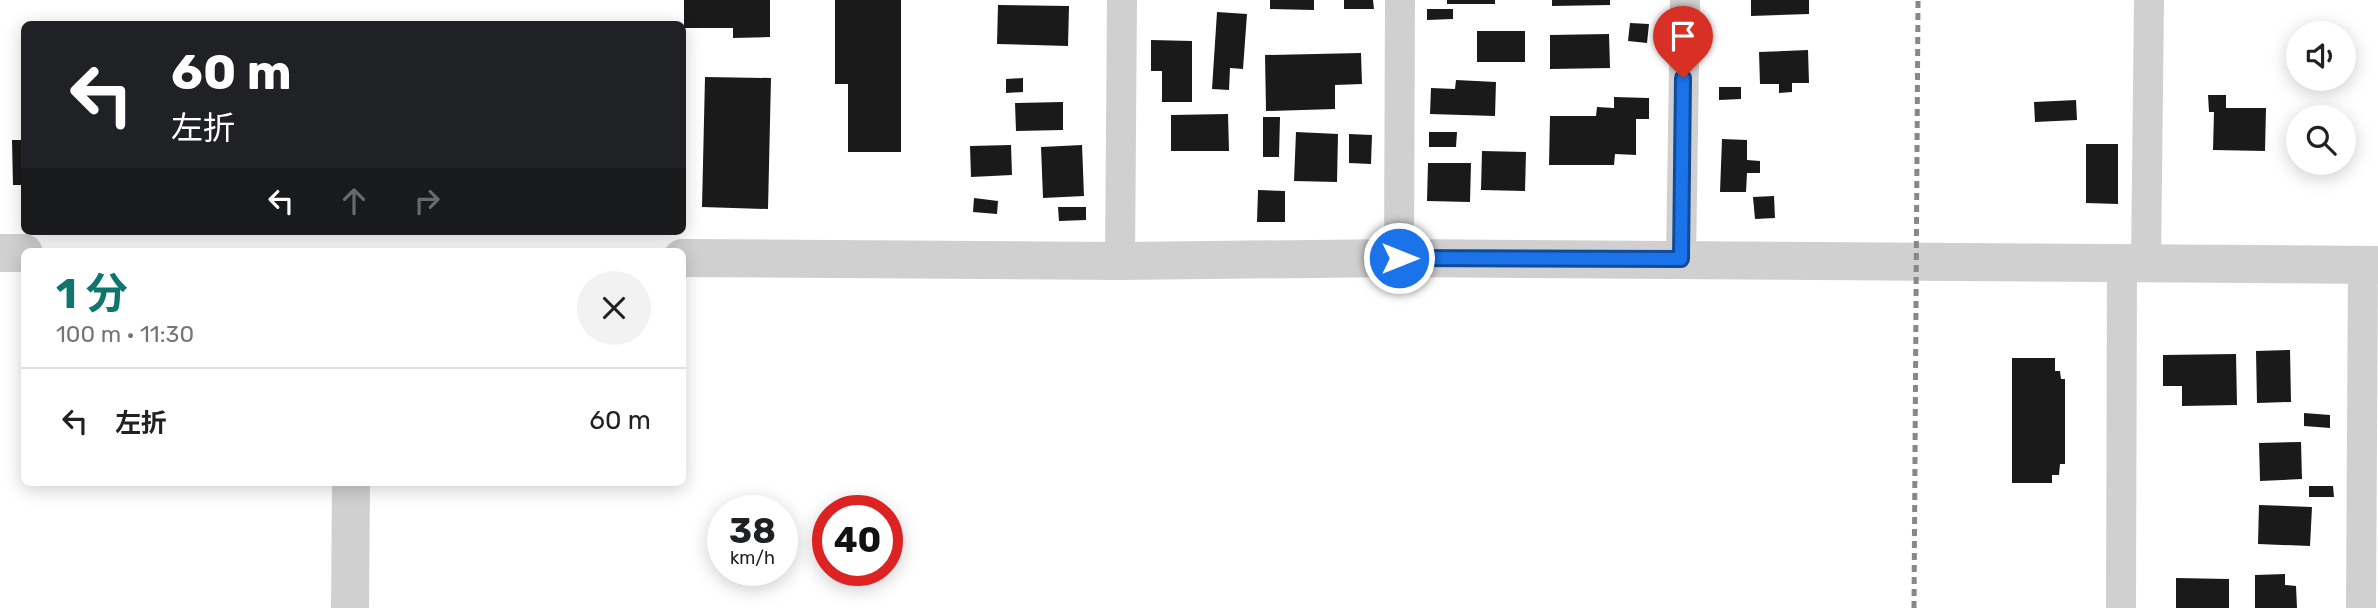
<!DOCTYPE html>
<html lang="ja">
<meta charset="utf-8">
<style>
body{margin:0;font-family:Rubik,"Noto Sans JP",sans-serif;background:#f2f2f2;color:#202124;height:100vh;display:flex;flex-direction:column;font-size:26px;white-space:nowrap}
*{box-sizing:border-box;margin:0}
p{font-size:23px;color:#757577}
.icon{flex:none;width:38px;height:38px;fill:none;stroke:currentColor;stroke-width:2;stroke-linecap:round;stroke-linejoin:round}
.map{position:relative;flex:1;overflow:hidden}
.panel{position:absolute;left:21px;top:248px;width:665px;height:238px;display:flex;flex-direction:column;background:#fff;border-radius:10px;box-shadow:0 4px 18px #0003}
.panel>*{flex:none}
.guide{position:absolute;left:21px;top:21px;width:665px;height:214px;border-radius:10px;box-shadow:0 4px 18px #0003;background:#202124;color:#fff;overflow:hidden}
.tools{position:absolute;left:2286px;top:21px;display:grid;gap:14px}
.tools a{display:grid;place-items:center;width:70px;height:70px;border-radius:50%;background:#fff;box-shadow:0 4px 18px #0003;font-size:35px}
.speed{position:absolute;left:707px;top:495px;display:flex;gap:14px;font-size:35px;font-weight:700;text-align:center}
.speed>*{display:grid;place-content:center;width:91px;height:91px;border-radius:50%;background:#fff;box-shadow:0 4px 18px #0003;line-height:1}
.speed small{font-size:18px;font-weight:400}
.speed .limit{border:10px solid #d22;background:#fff;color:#111}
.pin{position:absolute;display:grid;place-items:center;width:60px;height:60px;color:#fff;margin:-72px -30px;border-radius:50% 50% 50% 0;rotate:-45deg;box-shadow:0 0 7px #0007}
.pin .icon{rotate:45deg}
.me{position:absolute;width:77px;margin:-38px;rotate:90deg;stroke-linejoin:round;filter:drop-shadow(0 0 5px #0008)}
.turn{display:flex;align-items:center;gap:24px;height:147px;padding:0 35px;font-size:32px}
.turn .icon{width:91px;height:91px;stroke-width:2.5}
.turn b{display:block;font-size:49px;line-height:60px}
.lanes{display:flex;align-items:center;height:66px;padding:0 35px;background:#0003;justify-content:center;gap:35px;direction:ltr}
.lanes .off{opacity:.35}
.round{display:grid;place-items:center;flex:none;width:74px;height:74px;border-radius:37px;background:#f2f2f2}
.overview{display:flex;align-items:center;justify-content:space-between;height:119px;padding:0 35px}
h1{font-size:42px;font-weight:700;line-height:52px;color:#0f766e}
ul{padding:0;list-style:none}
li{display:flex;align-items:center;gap:21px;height:105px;padding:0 35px;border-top:2px solid #e0e0e0}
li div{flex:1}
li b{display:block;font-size:26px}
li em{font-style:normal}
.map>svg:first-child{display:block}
</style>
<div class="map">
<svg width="2378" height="608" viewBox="0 0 2378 608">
<rect width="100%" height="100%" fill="#fff"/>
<g fill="#1a1a1a">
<polygon points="684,0 770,0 770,37 733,38 733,28 684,28"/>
<polygon points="835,0 901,0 901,152 848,152 848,84 835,84"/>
<polygon points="1270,0 1314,0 1314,10 1270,9"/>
<polygon points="1344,0 1373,0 1374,9 1344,9"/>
<rect x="1447" y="0" width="48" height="4"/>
<polygon points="1552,0 1610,0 1610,5 1552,6"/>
<polygon points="1751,0 1809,0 1809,14 1751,16"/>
<polygon points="998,5 1069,6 1068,46 997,44"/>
<polygon points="1427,9 1453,9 1453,19 1427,20"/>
<polygon points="1217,12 1247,14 1243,69 1230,68 1229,90 1212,89"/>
<polygon points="1630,23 1649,24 1647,43 1628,41"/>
<rect x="1477" y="31" width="48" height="31"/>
<polygon points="1609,34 1610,68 1550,69 1550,35"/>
<polygon points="1151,40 1192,41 1192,102 1162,102 1162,71 1151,71"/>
<polygon points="1808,50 1809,83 1792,83 1792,92 1779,93 1779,84 1760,84 1759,52"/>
<polygon points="1361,53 1362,84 1335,85 1335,109 1266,111 1265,55"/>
<polygon points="705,77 771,78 768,209 702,207"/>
<polygon points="1023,78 1023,92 1006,93 1006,79"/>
<polygon points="1456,80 1496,82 1495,116 1430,114 1431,88 1455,89"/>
<polygon points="1719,87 1741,87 1741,99 1719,100"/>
<polygon points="2208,95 2226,95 2226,108 2266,108 2265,151 2213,150 2214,112 2209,112"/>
<polygon points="1614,97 1649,98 1649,119 1636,119 1636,155 1615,154 1614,165 1549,165 1550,116 1596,116 1597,107 1614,108"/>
<polygon points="2076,100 2077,120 2035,122 2034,102"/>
<polygon points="1063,102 1063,130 1016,131 1015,103"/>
<polygon points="1228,114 1229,151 1171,151 1171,115"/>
<polygon points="1263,117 1280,117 1279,157 1263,157"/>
<polygon points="1296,132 1338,134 1337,182 1294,181"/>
<polygon points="1429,132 1457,132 1456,147 1429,147"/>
<polygon points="1349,134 1372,135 1371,164 1349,163"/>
<polygon points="1722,139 1747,140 1747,160 1760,161 1760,173 1747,173 1746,192 1720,192"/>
<polygon points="12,140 24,140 24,185 13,185"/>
<polygon points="2086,144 2118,144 2118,204 2086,203"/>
<polygon points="1011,145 1012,175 971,177 970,146"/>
<polygon points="1082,145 1084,196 1043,198 1041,147"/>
<polygon points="1482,151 1526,152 1525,191 1481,190"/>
<polygon points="1428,163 1471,163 1470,202 1427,201"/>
<polygon points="1258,190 1285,191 1285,222 1257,222"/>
<polygon points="1774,196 1775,218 1755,219 1753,197"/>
<polygon points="974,198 998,201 997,214 973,212"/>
<polygon points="1058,207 1086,207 1086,220 1059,221"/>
<polygon points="2290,350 2291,402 2257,403 2256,351"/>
<polygon points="2236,354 2237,405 2182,406 2182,386 2163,386 2163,355"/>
<polygon points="2012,358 2055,358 2055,371 2060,371 2061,379 2065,379 2065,464 2060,464 2059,475 2052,475 2052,483 2012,483"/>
<polygon points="2304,413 2330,415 2330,428 2304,426"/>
<polygon points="2301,442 2302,479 2260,481 2259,443"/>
<polygon points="2309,486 2333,486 2334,497 2309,497"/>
<polygon points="2259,505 2312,507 2310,546 2258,544"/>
<polygon points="2285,574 2285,585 2296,586 2297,608 2255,608 2255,575"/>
<polygon points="2176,578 2229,579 2229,608 2176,608"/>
</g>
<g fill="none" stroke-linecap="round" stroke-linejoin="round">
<g stroke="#d0d0d0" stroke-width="30">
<polyline points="1399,258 1400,0"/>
<polyline points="1681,259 1685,0"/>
<polyline points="1120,261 1122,0"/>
<polyline points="2146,264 2149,0"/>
<polyline points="2121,608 2122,263"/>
<polyline points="2361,608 2363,265"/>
</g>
<g stroke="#d0d0d0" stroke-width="38">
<polyline points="0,253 24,253"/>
<polyline points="682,258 1120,261 1399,258 2378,265"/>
<polyline points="350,608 351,483"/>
</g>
<polyline stroke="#888" stroke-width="5" stroke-dasharray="7 5" stroke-linecap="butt" points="1914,608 1918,0"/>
</g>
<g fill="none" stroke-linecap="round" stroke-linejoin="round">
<defs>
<polyline id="route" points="1399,258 1681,259 1683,78"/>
</defs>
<use href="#route" stroke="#114b97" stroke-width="18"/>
<use href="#route" stroke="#1a73e8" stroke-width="12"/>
</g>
</svg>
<div class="tools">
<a><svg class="icon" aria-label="sound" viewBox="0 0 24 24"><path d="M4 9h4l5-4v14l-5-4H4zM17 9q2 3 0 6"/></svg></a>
<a><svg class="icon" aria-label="search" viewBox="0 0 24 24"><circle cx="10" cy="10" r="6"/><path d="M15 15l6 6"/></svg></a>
</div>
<div class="speed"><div>38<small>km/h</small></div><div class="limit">40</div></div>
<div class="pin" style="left:1683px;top:78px;background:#d93025"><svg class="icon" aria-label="arrive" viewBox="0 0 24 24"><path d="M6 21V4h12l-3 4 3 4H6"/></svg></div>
<svg class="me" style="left:1399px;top:258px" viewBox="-20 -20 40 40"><circle r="17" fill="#1a73e8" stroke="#fff" stroke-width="3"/><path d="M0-11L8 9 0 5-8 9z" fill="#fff"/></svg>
<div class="guide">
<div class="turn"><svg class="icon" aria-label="left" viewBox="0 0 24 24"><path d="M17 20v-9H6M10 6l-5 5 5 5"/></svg><div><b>60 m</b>左折</div></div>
<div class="lanes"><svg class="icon" aria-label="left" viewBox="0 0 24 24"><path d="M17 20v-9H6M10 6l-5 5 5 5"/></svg><svg class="icon off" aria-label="ahead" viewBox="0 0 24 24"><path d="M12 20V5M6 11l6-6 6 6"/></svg><svg class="icon off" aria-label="right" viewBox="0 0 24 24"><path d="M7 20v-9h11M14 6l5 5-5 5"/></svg></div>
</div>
<section class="panel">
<div class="overview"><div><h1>1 分</h1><p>100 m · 11:30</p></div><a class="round"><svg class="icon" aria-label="close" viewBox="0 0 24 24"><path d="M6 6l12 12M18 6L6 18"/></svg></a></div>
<ul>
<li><svg class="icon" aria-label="left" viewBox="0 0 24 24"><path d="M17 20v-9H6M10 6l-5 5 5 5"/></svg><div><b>左折</b></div><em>60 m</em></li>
</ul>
</section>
</div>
